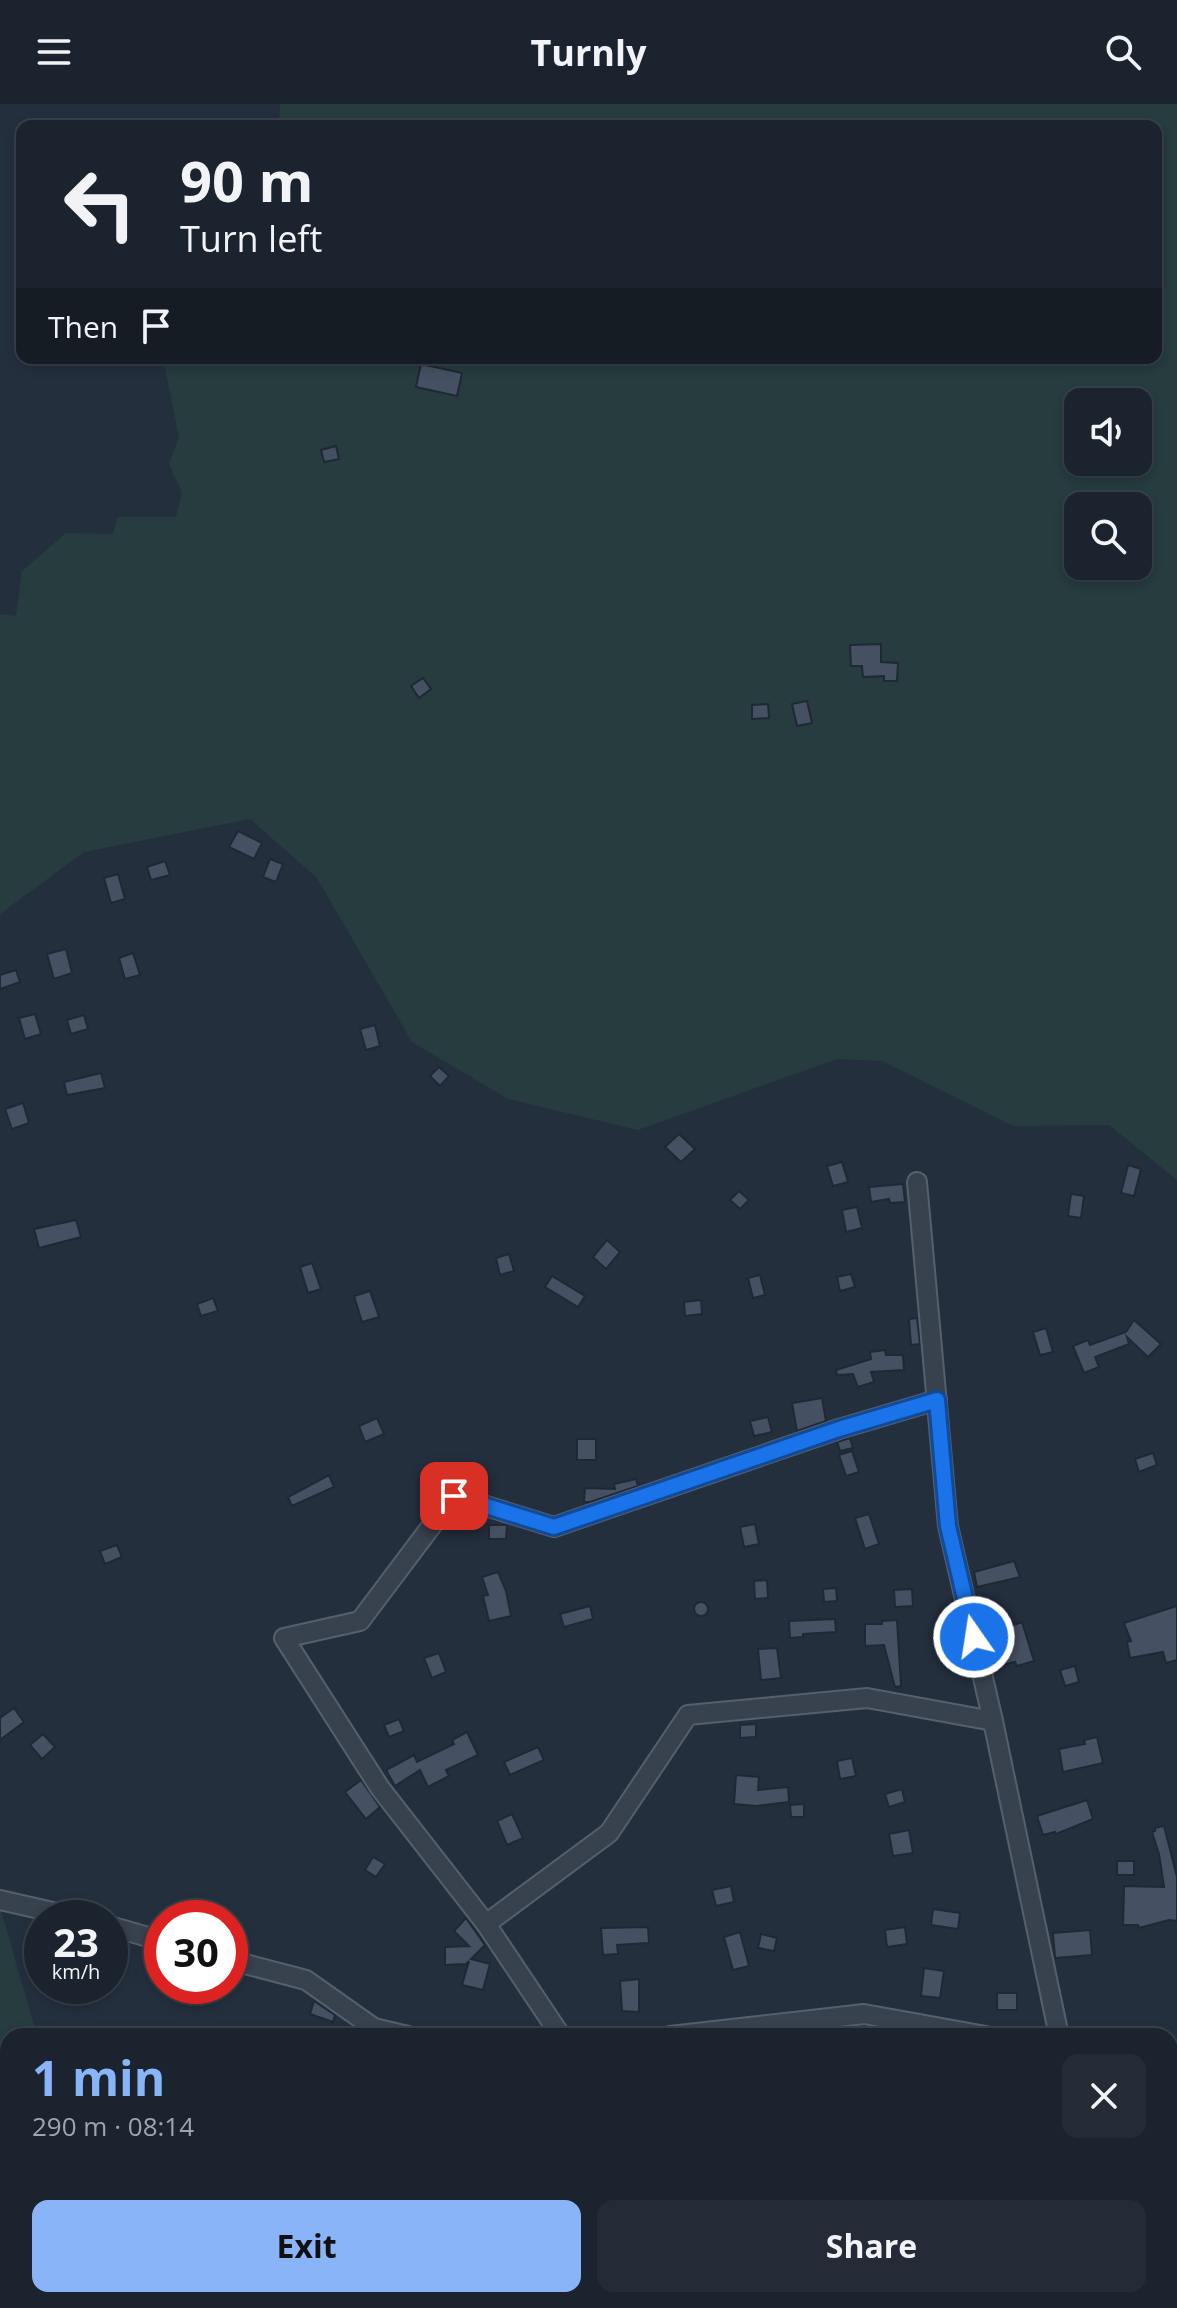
<!DOCTYPE html>
<meta charset="utf-8">
<style>
body{margin:0;font-family:"Open Sans",sans-serif;background:#242b36;color:#f1f3f6;height:100vh;display:flex;flex-direction:column;font-size:30px;white-space:nowrap}
*{box-sizing:border-box;margin:0}
p{font-size:26px;color:#a0a4aa}
.icon{flex:none;width:44px;height:44px;fill:none;stroke:currentColor;stroke-width:2;stroke-linecap:round;stroke-linejoin:round}
.map{position:relative;flex:1;overflow:hidden}
.panel{position:absolute;left:0px;top:1924px;width:1178px;height:280px;display:flex;flex-direction:column;background:#1b232e;border-radius:24px 24px 0 0;box-shadow:0 4px 12px #0003,0 0 0 2px #39404a}
.panel>*{flex:none}
.hud{position:absolute;left:16px;top:16px;width:1146px;height:244px;border-radius:16px;box-shadow:0 4px 12px #0003,0 0 0 2px #39404a;background:#1b232e;color:#f1f3f6;overflow:hidden}
.fabs{position:absolute;left:1064px;top:284px;display:grid;gap:16px}
.fabs a{display:grid;place-items:center;width:88px;height:88px;border-radius:16px;background:#1b232e;box-shadow:0 4px 12px #0003,0 0 0 2px #39404a;font-size:40px}
.speed{position:absolute;left:24px;top:1796px;display:flex;gap:16px;font-size:40px;font-weight:700;text-align:center}
.speed>*{display:grid;place-content:center;width:104px;height:104px;border-radius:50%;background:#1b232e;box-shadow:0 4px 12px #0003,0 0 0 2px #39404a;line-height:1}
.speed small{font-size:20px;font-weight:400}
.speed .limit{border:12px solid #d22;background:#fff;color:#111}
.pin{position:absolute;display:grid;place-items:center;width:68px;height:68px;color:#fff;margin:-34px;border-radius:16px;box-shadow:0 4px 12px #0006}
.me{position:absolute;width:88px;margin:-44px;rotate:347deg;stroke-linejoin:round;filter:drop-shadow(0 0 6px #0008)}
.turn{display:flex;align-items:center;gap:28px;height:168px;padding:0 32px;font-size:36px}
.turn .icon{width:104px;height:104px;stroke-width:2.5}
.turn b{display:block;font-size:56px;line-height:68px}
.then{display:flex;align-items:center;height:76px;padding:0 32px;background:#0003;gap:16px;font-size:30px}
.round{display:grid;place-items:center;flex:none;width:84px;height:84px;border-radius:16px;background:#242b36}
.head{display:flex;align-items:center;justify-content:space-between;height:136px;padding:0 32px}
h1{font-size:48px;font-weight:700;line-height:60px;color:#8ab4f8}
.cta{display:flex;gap:16px;margin-top:auto;padding:16px 32px}
.cta a{flex:1;height:92px;border-radius:16px;background:#8ab4f8;color:#111;font-size:32px;font-weight:700;line-height:92px;text-align:center}
.cta a+a{background:#242b36;color:#f1f3f6}
header{display:flex;justify-content:space-between;align-items:center;height:104px;padding:0 32px;background:#1b232e;font-size:36px;font-weight:700}
.map>svg:first-child{display:block}
</style>
<header><svg class="icon" aria-label="menu" viewBox="0 0 24 24"><path d="M4 6h16M4 12h16M4 18h16"/></svg>Turnly<svg class="icon" aria-label="search" viewBox="0 0 24 24"><circle cx="10" cy="10" r="6"/><path d="M15 15l6 6"/></svg></header>
<div class="map">
<svg width="1177" height="2204" viewBox="0 0 1177 2204">
<rect width="100%" height="100%" fill="#242f3e"/>
<g fill="#263c3f" fill-rule="evenodd">
<path d="M280 0H1177V1076L1109 1021 1013 1022 882 957 837 955 638 1026 508 995 412 938 317 774 250 715 84 748 0 810V510L16 512 22 467 66 429 113 430 117 413H176L182 389 169 360 179 333 163 254H1156V22H279ZM1078 298H1138V358H1078ZM1078 402H1138V462H1078Z"/>
<polygon points="0,1803 37,1932 8,1932 8,2196 219,2196 218,2204 0,2204"/>
</g>
<g fill="#455162" stroke="#1f2835" stroke-width="2">
<polygon points="421,260 462,269 457,292 416,283"/>
<polygon points="336,342 339,355 324,358 321,346"/>
<polygon points="881,540 881,558 898,559 897,577 884,577 884,572 863,573 862,562 851,562 850,541"/>
<polygon points="423,574 431,585 419,594 411,582"/>
<polygon points="807,597 812,619 797,622 792,600"/>
<polygon points="768,600 769,614 752,615 752,601"/>
<polygon points="238,727 262,739 254,755 229,743"/>
<polygon points="270,755 283,760 276,778 263,773"/>
<polygon points="165,757 170,771 151,776 147,763"/>
<polygon points="118,770 125,795 111,799 104,774"/>
<polygon points="66,845 72,869 54,875 47,850"/>
<polygon points="133,849 140,871 125,875 119,854"/>
<polygon points="16,866 20,878 0,885 0,871"/>
<polygon points="35,910 41,930 25,935 19,914"/>
<polygon points="84,911 88,925 71,930 67,916"/>
<polygon points="375,921 380,942 366,946 360,925"/>
<polygon points="439,963 449,972 440,982 430,972"/>
<polygon points="101,969 105,984 67,991 64,978"/>
<polygon points="23,999 29,1019 12,1025 5,1005"/>
<polygon points="679,1030 695,1045 681,1058 665,1043"/>
<polygon points="842,1058 848,1078 833,1082 827,1062"/>
<polygon points="1128,1061 1141,1065 1134,1092 1121,1089"/>
<polygon points="903,1080 905,1098 890,1099 889,1095 871,1098 869,1083"/>
<polygon points="739,1087 749,1096 740,1105 730,1096"/>
<polygon points="1071,1090 1084,1092 1081,1114 1068,1112"/>
<polygon points="857,1103 862,1124 846,1128 842,1106"/>
<polygon points="76,1116 81,1133 39,1144 34,1125"/>
<polygon points="607,1136 620,1148 606,1165 593,1153"/>
<polygon points="509,1150 514,1167 500,1171 496,1154"/>
<polygon points="312,1159 321,1185 308,1189 300,1163"/>
<polygon points="851,1170 855,1183 840,1187 837,1173"/>
<polygon points="760,1171 765,1191 753,1194 748,1174"/>
<polygon points="552,1172 585,1192 578,1203 545,1183"/>
<polygon points="370,1187 379,1213 362,1218 354,1192"/>
<polygon points="213,1194 218,1207 201,1212 197,1200"/>
<polygon points="701,1196 702,1210 685,1212 684,1198"/>
<polygon points="917,1214 920,1240 911,1241 909,1215"/>
<polygon points="1134,1216 1161,1240 1148,1253 1127,1233 1129,1240 1095,1253 1099,1263 1084,1269 1073,1242 1088,1236 1090,1241 1126,1228"/>
<polygon points="1046,1224 1053,1248 1040,1251 1033,1228"/>
<polygon points="885,1246 886,1251 903,1251 904,1266 871,1268 874,1278 858,1283 853,1270 837,1271 836,1266 871,1255 870,1248"/>
<polygon points="822,1294 826,1317 797,1327 792,1299"/>
<polygon points="768,1313 772,1328 754,1332 750,1317"/>
<polygon points="377,1314 384,1330 365,1338 359,1322"/>
<polygon points="850,1334 853,1344 840,1347 837,1338"/>
<rect x="577" y="1335" width="19" height="21"/>
<polygon points="852,1347 859,1368 846,1372 839,1351"/>
<polygon points="1153,1349 1157,1361 1139,1368 1135,1355"/>
<polygon points="329,1371 334,1383 292,1402 288,1393"/>
<polygon points="636,1375 638,1382 590,1398 584,1398 585,1384 615,1385 614,1380"/>
<polygon points="869,1410 879,1440 865,1445 855,1414"/>
<polygon points="755,1420 759,1440 744,1443 740,1423"/>
<polygon points="489,1421 507,1421 506,1435 489,1435"/>
<polygon points="117,1441 122,1453 105,1460 100,1447"/>
<polygon points="1014,1457 1020,1473 977,1483 974,1468"/>
<polygon points="498,1468 506,1487 511,1512 489,1517 483,1492 488,1491 482,1473"/>
<polygon points="767,1476 768,1494 755,1495 754,1477"/>
<polygon points="836,1484 837,1497 824,1498 823,1485"/>
<polygon points="912,1485 913,1502 895,1503 894,1486"/>
<circle cx="701" cy="1505" r="7"/>
<polygon points="590,1502 593,1515 564,1523 560,1510"/>
<polygon points="1177,1502 1177,1556 1166,1559 1163,1548 1130,1554 1127,1538 1131,1537 1124,1519"/>
<polygon points="835,1515 836,1528 803,1530 803,1533 790,1534 789,1517"/>
<polygon points="897,1516 901,1582 895,1583 884,1541 865,1542 865,1520 882,1520 882,1517"/>
<polygon points="1022,1518 1034,1557 1017,1562 1015,1558 994,1563 988,1542 1012,1536 1008,1523"/>
<polygon points="777,1544 781,1574 761,1576 758,1545"/>
<polygon points="439,1549 446,1568 432,1574 424,1554"/>
<polygon points="1075,1562 1079,1578 1065,1582 1060,1566"/>
<polygon points="14,1604 24,1618 0,1636 0,1614"/>
<polygon points="399,1615 404,1627 389,1633 384,1621"/>
<polygon points="756,1620 756,1633 740,1634 740,1621"/>
<polygon points="467,1628 478,1651 446,1666 449,1672 428,1683 420,1666 395,1682 386,1666 414,1651 417,1658 454,1640 452,1636"/>
<polygon points="43,1630 55,1643 42,1655 30,1641"/>
<polygon points="1097,1633 1103,1659 1063,1668 1059,1645 1085,1640 1084,1636"/>
<polygon points="538,1643 544,1656 510,1671 504,1658"/>
<polygon points="852,1654 856,1672 840,1675 837,1657"/>
<polygon points="736,1671 759,1673 758,1686 788,1683 789,1698 757,1702 734,1700"/>
<polygon points="361,1676 380,1703 366,1715 345,1688"/>
<polygon points="902,1685 905,1698 889,1703 885,1690"/>
<polygon points="1087,1696 1093,1715 1056,1730 1055,1728 1043,1731 1037,1712"/>
<polygon points="804,1700 804,1713 791,1713 790,1701"/>
<polygon points="512,1710 523,1734 507,1741 497,1717"/>
<polygon points="1164,1722 1177,1773 1177,1817 1169,1816 1139,1824 1138,1821 1123,1821 1124,1782 1164,1783 1159,1750 1152,1728 1155,1727 1155,1724"/>
<polygon points="909,1726 913,1749 893,1752 889,1730"/>
<polygon points="373,1753 385,1760 376,1773 365,1766"/>
<rect x="1117" y="1757" width="17" height="14"/>
<polygon points="731,1782 734,1798 716,1802 712,1786"/>
<polygon points="933,1805 960,1809 958,1825 931,1821"/>
<polygon points="466,1814 485,1841 471,1855 490,1860 483,1886 462,1881 469,1857 466,1860 445,1861 445,1843 469,1842 454,1827"/>
<polygon points="648,1823 649,1839 617,1841 618,1850 603,1851 601,1824"/>
<polygon points="905,1823 907,1840 887,1843 885,1826"/>
<polygon points="1090,1826 1092,1851 1055,1854 1053,1829"/>
<polygon points="740,1828 749,1862 733,1866 724,1833"/>
<polygon points="761,1830 777,1834 774,1847 758,1844"/>
<polygon points="924,1864 944,1867 940,1894 921,1892"/>
<polygon points="639,1875 639,1908 622,1907 620,1877"/>
<rect x="997" y="1889" width="20" height="17"/>
<polygon points="314,1897 335,1911 333,1918 310,1910"/>
</g>
<g fill="none" stroke-linecap="round" stroke-linejoin="round">
<defs>
<g id="minor">
<polyline points="917,1078 948,1422 993,1617 1059,1932"/>
<polyline points="0,1796 79,1814"/>
<polyline points="486,1820 380,1684 284,1534 360,1517 454,1392 554,1423 839,1325 937,1296"/>
<polyline points="110,1822 162,1837"/>
<polyline points="230,1856 306,1876 374,1924 408,1932"/>
<polyline points="561,1932 486,1820 609,1729 688,1611 867,1594 993,1617"/>
<polyline points="670,1932 864,1910 986,1932"/>
<polyline points="733,2196 743,2204"/>
<polyline points="1116,2196 1119,2204"/>
</g>
</defs>
<use href="#minor" stroke="#565f6c" stroke-width="22"/>
<use href="#minor" stroke="#38414e" stroke-width="18"/>
</g>
<g fill="none" stroke-linecap="round" stroke-linejoin="round">
<defs>
<polyline id="route" points="454,1392 554,1423 839,1325 937,1296 948,1422 974,1533"/>
</defs>
<use href="#route" stroke="#114b97" stroke-width="20"/>
<use href="#route" stroke="#1a73e8" stroke-width="14"/>
</g>
</svg>
<div class="fabs">
<a><svg class="icon" aria-label="sound" viewBox="0 0 24 24"><path d="M4 9h4l5-4v14l-5-4H4zM17 9q2 3 0 6"/></svg></a>
<a><svg class="icon" aria-label="search" viewBox="0 0 24 24"><circle cx="10" cy="10" r="6"/><path d="M15 15l6 6"/></svg></a>
</div>
<div class="speed"><div>23<small>km/h</small></div><div class="limit">30</div></div>
<div class="pin" style="left:454px;top:1392px;background:#d93025"><svg class="icon" aria-label="arrive" viewBox="0 0 24 24"><path d="M6 21V4h12l-3 4 3 4H6"/></svg></div>
<svg class="me" style="left:974px;top:1533px" viewBox="-20 -20 40 40"><circle r="17" fill="#1a73e8" stroke="#fff" stroke-width="3"/><path d="M0-11L8 9 0 5-8 9z" fill="#fff"/></svg>
<div class="hud">
<div class="turn"><svg class="icon" aria-label="left" viewBox="0 0 24 24"><path d="M17 20v-9H6M10 6l-5 5 5 5"/></svg><div><b>90 m</b>Turn left</div></div>
<div class="then">Then<svg class="icon" aria-label="arrive" viewBox="0 0 24 24"><path d="M6 21V4h12l-3 4 3 4H6"/></svg></div>
</div>
<section class="panel">
<div class="head"><div><h1>1 min</h1><p>290 m · 08:14</p></div><a class="round"><svg class="icon" aria-label="close" viewBox="0 0 24 24"><path d="M6 6l12 12M18 6L6 18"/></svg></a></div>
<div class="cta"><a>Exit</a><a>Share</a></div>
</section>
</div>
